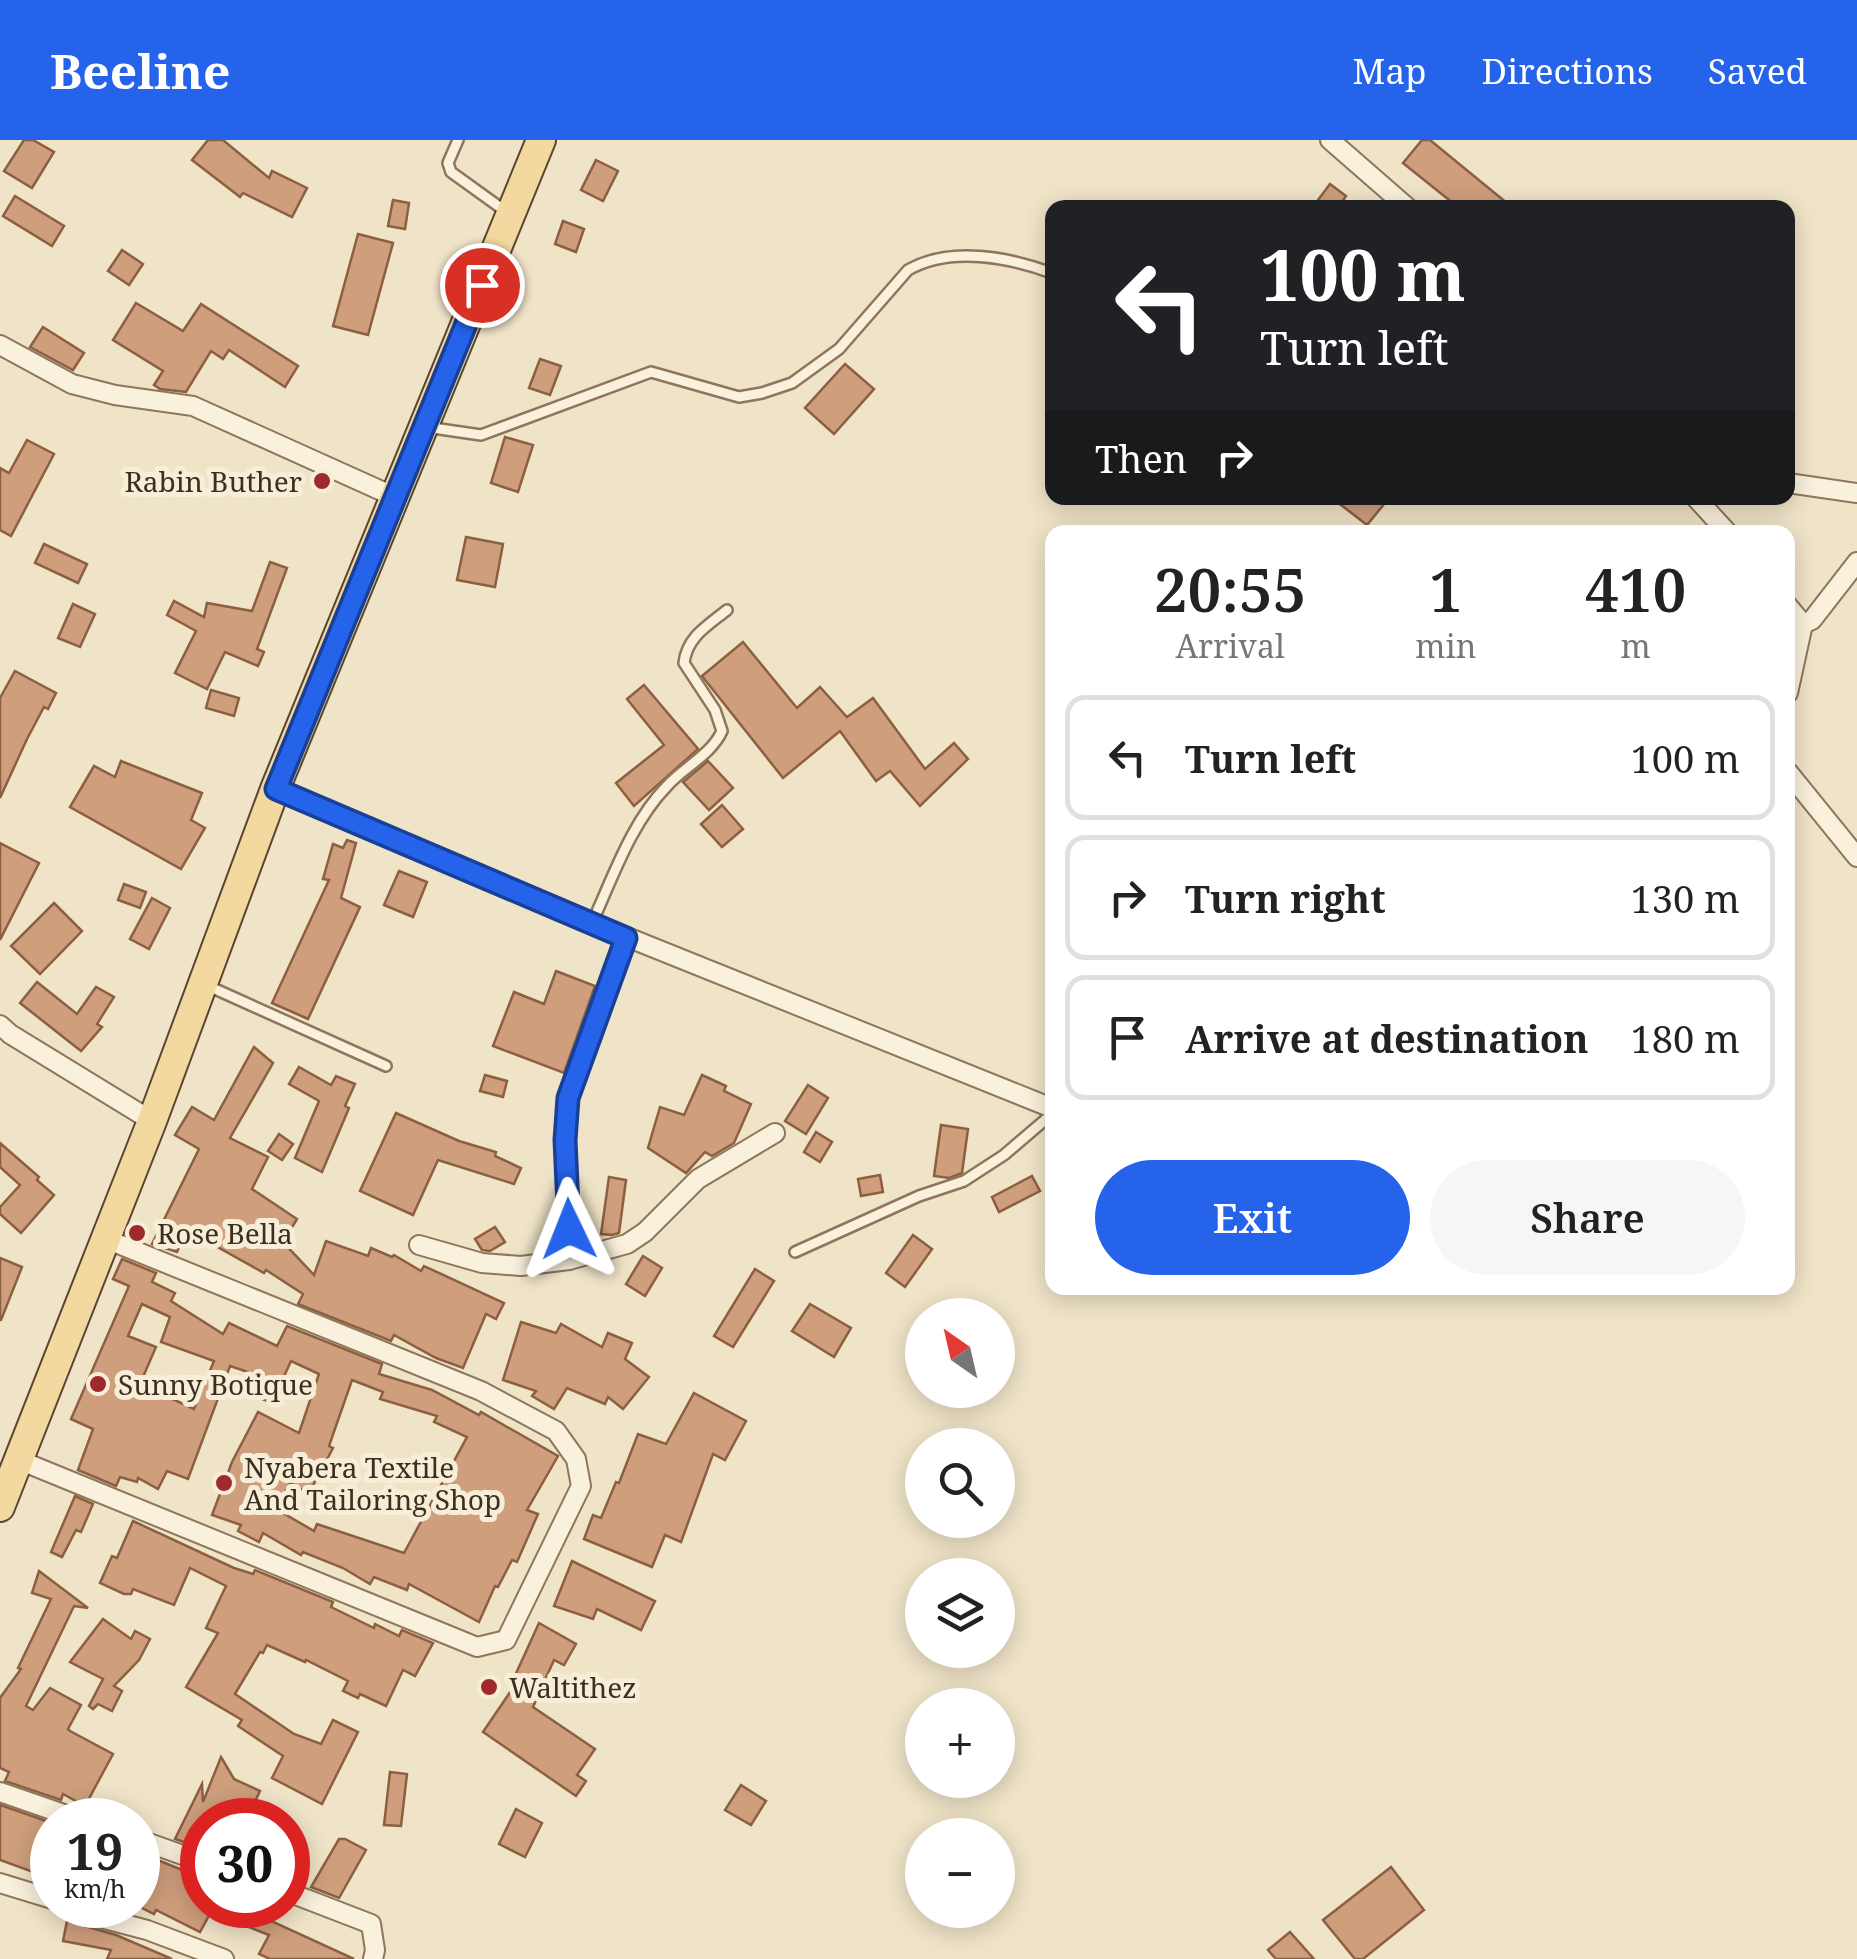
<!DOCTYPE html>
<meta charset="utf-8">
<style>
body{margin:0;font-family:"Noto Serif",serif;background:#f6f6f6;color:#222;height:100vh;display:flex;flex-direction:column;font-size:38px;white-space:nowrap}
*{box-sizing:border-box;margin:0}
p{font-size:32px;color:#767676}
.icon{flex:none;width:55px;height:55px;fill:none;stroke:currentColor;stroke-width:2;stroke-linecap:round;stroke-linejoin:round}
.map{position:relative;flex:1;overflow:hidden}
.drawer{position:absolute;left:1045px;top:385px;width:750px;height:770px;display:flex;flex-direction:column;background:#fff;border-radius:20px;box-shadow:0 5px 25px #0003}
.drawer>*{flex:none}
.top-card{position:absolute;left:1045px;top:60px;width:750px;height:305px;border-radius:20px;box-shadow:0 5px 25px #0003;background:#202124;color:#fff;overflow:hidden}
.needle{width:65px;rotate:326deg}
.tools{position:absolute;left:905px;top:1158px;display:grid;gap:20px}
.tools a{display:grid;place-items:center;width:110px;height:110px;border-radius:50%;background:#fff;box-shadow:0 5px 25px #0003;font-size:50px}
.speed{position:absolute;left:30px;top:1658px;display:flex;gap:20px;font-size:50px;font-weight:700;text-align:center}
.speed>*{display:grid;place-content:center;width:130px;height:130px;border-radius:50%;background:#fff;box-shadow:0 5px 25px #0003;line-height:1}
.speed small{font-size:25px;font-weight:400}
.speed .limit{border:15px solid #d22;background:#fff;color:#111}
.pin{position:absolute;display:grid;place-items:center;width:85px;height:85px;color:#fff;margin:-42px;border:5px solid #fff;border-radius:50%;box-shadow:0 2px 10px #0007}
.me{position:absolute;width:110px;margin:-55px;rotate:358deg;stroke-linejoin:round;filter:drop-shadow(0 0 8px #0008)}
.turn{display:flex;align-items:center;gap:35px;height:210px;padding:0 50px;font-size:45px}
.turn .icon{width:130px;height:130px;stroke-width:2.5}
.turn b{display:block;font-size:70px;line-height:85px}
.then{display:flex;align-items:center;height:95px;padding:0 50px;background:#0003;gap:20px;font-size:38px}
.eta{display:flex;justify-content:space-evenly;align-items:center;height:170px;text-align:center}
.eta b{font-size:60px;font-weight:600;line-height:70px}
.button{display:flex;gap:20px;margin-top:auto;padding:20px 50px}
.button a{flex:1;height:115px;border-radius:60px;background:#2563eb;color:#fff;font-size:40px;font-weight:600;line-height:115px;text-align:center}
.button a+a{background:#f6f6f6;color:#222}
ul{padding:0;list-style:none}
li{display:flex;align-items:center;gap:30px;height:125px;margin:0 20px 15px;padding:0 30px;border:5px solid #e0e0e0;border-radius:20px}
li div{flex:1}
li b{display:block;font-size:38px}
li em{font-style:normal}
header{display:flex;align-items:center;gap:60px;box-sizing:border-box;height:140px;padding:0 50px;background:#2563eb;color:#fff}
header strong{font-size:48px}
nav{display:flex;gap:55px;margin-inline-start:auto;font-size:35px}
.map>svg:first-child{display:block}
</style>
<header>
<strong>Beeline</strong>
<nav><a>Map</a><a>Directions</a><a>Saved</a></nav>
</header>
<div class="map">
<svg width="1857" height="1819" viewBox="0 0 1857 1819">
<rect width="100%" height="100%" fill="#f0e4c8"/>
<g fill="#cf9f7d" stroke="#8d5f41" stroke-width="2.5" fill-rule="evenodd">
<polygon points="24,0 33,0 54,12 32,48 4,31"/>
<polygon points="208,0 223,0 269,38 272,31 307,48 292,77 243,53 240,57 192,20"/>
<polygon points="1422,0 1430,0 1513,68 1459,68 1403,23"/>
<polygon points="596,20 618,31 603,61 581,50"/>
<polygon points="1330,44 1346,56 1338,68 1312,68"/>
<polygon points="15,56 64,86 52,106 3,76"/>
<polygon points="393,60 409,63 405,89 388,86"/>
<polygon points="563,81 584,89 576,112 555,104"/>
<polygon points="358,94 393,103 368,195 333,186"/>
<polygon points="122,110 143,124 129,145 108,131"/>
<polygon points="136,163 183,191 201,164 298,226 285,247 229,210 223,219 211,211 186,252 160,249 154,245 163,231 113,200"/>
<polygon points="43,187 84,213 73,230 30,207"/>
<polygon points="540,219 561,226 550,255 529,248"/>
<polygon points="845,224 874,249 834,294 805,268"/>
<polygon points="505,297 533,305 518,352 491,343"/>
<polygon points="27,300 54,314 11,396 0,390 0,328 9,333"/>
<polygon points="1332,358 1389,358 1367,385"/>
<polygon points="466,397 503,404 495,447 457,440"/>
<polygon points="44,404 87,424 78,443 35,423"/>
<polygon points="270,422 287,428 257,509 264,512 258,526 225,512 207,549 175,533 196,491 167,475 174,461 204,477 207,463 252,471"/>
<polygon points="73,464 95,474 80,507 58,498"/>
<polygon points="743,502 797,568 820,547 847,577 873,558 925,629 954,603 968,619 920,666 890,631 876,641 840,591 783,638 702,536"/>
<polygon points="15,531 56,553 48,569 44,567 27,599 0,658 0,558"/>
<polygon points="644,545 698,609 634,666 616,643 664,605 627,559"/>
<polygon points="211,550 239,558 234,576 206,568"/>
<polygon points="121,621 202,653 191,680 205,688 181,729 70,667 94,626 115,637"/>
<polygon points="708,621 733,648 709,670 683,642"/>
<polygon points="722,665 743,689 722,707 701,684"/>
<polygon points="347,700 356,703 341,758 360,767 308,879 272,863 329,740 323,739 333,704 343,708"/>
<polygon points="0,703 39,723 0,800"/>
<polygon points="399,731 427,742 413,777 384,765"/>
<polygon points="124,744 146,752 140,768 118,760"/>
<polygon points="152,758 170,768 149,809 130,799"/>
<polygon points="54,763 82,791 40,834 11,806"/>
<polygon points="556,831 595,846 564,933 493,906 514,852 544,864"/>
<polygon points="37,842 77,874 96,847 114,857 97,884 102,887 81,911 20,863"/>
<polygon points="254,907 273,923 230,998 268,1017 252,1049 297,1079 283,1102 314,1135 326,1101 368,1116 371,1108 392,1117 394,1115 421,1131 424,1126 504,1163 496,1179 486,1174 463,1228 436,1218 394,1195 391,1201 298,1164 303,1154 266,1130 264,1133 187,1090 177,1112 152,1104 199,1009 175,995 192,967 214,980"/>
<polygon points="299,927 331,945 336,936 355,944 345,966 349,968 322,1032 295,1018 319,961 289,944"/>
<polygon points="485,935 507,941 503,957 480,951"/>
<polygon points="702,935 726,946 724,951 751,964 734,1003 712,1016 705,1012 686,1033 648,1008 660,967 684,975"/>
<polygon points="808,945 828,958 806,994 785,981"/>
<polygon points="396,973 459,1001 496,1012 495,1016 521,1028 514,1044 438,1020 413,1075 360,1051"/>
<polygon points="941,985 968,989 962,1033 949,1038 934,1036"/>
<polygon points="816,992 832,1002 820,1022 804,1012"/>
<polygon points="279,994 293,1004 282,1020 268,1011"/>
<polygon points="0,1003 39,1037 37,1040 54,1055 21,1093 0,1074 0,1067 20,1045 0,1027"/>
<polygon points="880,1035 883,1052 861,1056 858,1039"/>
<polygon points="1032,1036 1040,1051 999,1072 992,1057"/>
<polygon points="609,1037 626,1040 619,1093 612,1095 601,1094"/>
<polygon points="495,1087 505,1102 490,1111 482,1110 475,1099"/>
<polygon points="913,1095 932,1109 905,1147 886,1133"/>
<polygon points="643,1116 662,1128 645,1156 626,1144"/>
<polygon points="0,1118 22,1127 1,1180 0,1180"/>
<path d="M122 1119 156 1133 152 1142 175 1153 171 1161 223 1194 229 1183 277 1206 287 1186 382 1224 379 1234 432 1250 479 1275 481 1272 558 1316 527 1370 538 1374 517 1422 512 1420 498 1447 495 1446 479 1482 409 1444 407 1450 374 1437 370 1444 343 1428 303 1412 301 1415 263 1393 259 1402 238 1391 241 1385 212 1375 232 1322 258 1272 299 1293 319 1234 291 1221 272 1263 255 1256 263 1237 230 1226 188 1339 167 1331 158 1349 138 1338 137 1342 120 1337 116 1346 78 1330 93 1289 71 1279 129 1146 113 1139ZM142 1164 170 1177 161 1202 214 1221 194 1269 140 1244 156 1207 128 1196ZM352 1240 383 1252 380 1259 437 1276 434 1282 467 1297 404 1413 317 1384 314 1391 276 1369 290 1343 309 1353 333 1308 329 1306Z"/>
<polygon points="755,1129 774,1141 733,1207 714,1196"/>
<polygon points="810,1164 851,1188 834,1217 792,1191"/>
<polygon points="521,1182 556,1193 561,1184 602,1207 608,1193 632,1203 625,1219 649,1237 623,1269 608,1257 605,1264 567,1248 554,1269 532,1256 536,1251 503,1240"/>
<polygon points="694,1253 746,1281 725,1320 713,1314 681,1402 665,1395 652,1427 584,1399 593,1375 601,1378 616,1342 619,1343 638,1294 666,1304"/>
<polygon points="75,1356 93,1364 81,1392 76,1390 62,1417 51,1412"/>
<polygon points="133,1381 234,1428 253,1434 255,1430 333,1462 331,1467 374,1488 375,1484 399,1496 402,1490 433,1503 415,1536 403,1530 386,1566 360,1554 358,1558 343,1551 348,1541 306,1520 305,1522 267,1505 263,1513 260,1512 235,1554 294,1594 321,1604 333,1580 358,1592 322,1664 272,1638 283,1616 238,1586 242,1580 186,1547 218,1493 206,1488 226,1446 190,1428 174,1465 133,1449 131,1454 124,1454 100,1443 112,1416 117,1418"/>
<polygon points="572,1421 655,1461 641,1490 597,1469 593,1479 554,1466"/>
<polygon points="39,1431 88,1468 74,1466 26,1566 33,1570 50,1548 81,1565 68,1589 70,1591 113,1614 85,1666 63,1654 61,1660 5,1641 9,1632 0,1628 0,1558 21,1529 18,1528 51,1459 32,1453"/>
<polygon points="103,1479 131,1499 135,1491 150,1499 139,1520 114,1546 122,1551 112,1571 98,1564 93,1569 89,1566 103,1539 70,1522"/>
<polygon points="539,1483 576,1504 564,1525 554,1520 533,1567 595,1609 577,1635 586,1641 576,1656 483,1592 517,1542 513,1540"/>
<polygon points="221,1617 234,1639 260,1651 246,1680 202,1680 190,1704 175,1699 202,1644 203,1662"/>
<polygon points="390,1632 407,1634 401,1686 384,1685"/>
<polygon points="741,1645 766,1661 751,1685 725,1670"/>
<polygon points="0,1665 52,1683 33,1732 0,1720"/>
<polygon points="516,1669 542,1683 525,1717 499,1704"/>
<polygon points="339,1699 345,1699 366,1710 339,1758 311,1747"/>
<polygon points="138,1712 202,1738 202,1765 236,1765 354,1819 270,1819 259,1814 269,1795 211,1772 200,1792 156,1770 154,1774 138,1766"/>
<polygon points="1391,1727 1424,1770 1363,1819 1355,1819 1323,1780"/>
<polygon points="67,1781 116,1795 172,1819 107,1819 111,1810 63,1801"/>
<polygon points="1290,1792 1314,1819 1276,1819 1268,1810"/>
</g>
<g fill="none" stroke-linecap="round" stroke-linejoin="round">
<defs>
<g id="service">
<polyline points="458,0 448,23 451,32 508,73"/>
<path d="M426 287 481 295 651 232 739 257 762 253 792 243 839 209 908 130C950 106 1009 117 1052 133"/>
<path d="M592 783C613 737 631 683 667 646 684 627 711 615 722 591L715 570 684 523C687 497 707 486 727 470"/>
<polyline points="206,845 386,926"/>
<polyline points="795,1112 919,1056 964,1041 1004,1015 1052,974"/>
</g>
<g id="minor">
<polyline points="1330,0 1408,68"/>
<polyline points="0,205 72,244 115,255 193,266 395,357"/>
<polyline points="1788,343 1857,353"/>
<polyline points="1696,358 1727,392"/>
<polyline points="1788,466 1803,484 1812,480 1857,422"/>
<polyline points="1788,553 1803,484"/>
<polyline points="1788,632 1857,717"/>
<polyline points="275,649 592,783 1052,968"/>
<polyline points="0,885 10,894 152,981"/>
<polyline points="419,1105 482,1123 521,1126 569,1120 627,1104 645,1092 698,1039 775,993"/>
<polyline points="569,1120 565,1000 568,958 626,797"/>
<polyline points="19,1320 477,1507 506,1500 581,1346 576,1319 556,1291 481,1251 106,1099"/>
<polyline points="0,1652 81,1680"/>
<polyline points="138,1699 202,1722"/>
<polyline points="0,1743 52,1759"/>
<polyline points="288,1752 371,1784 375,1810 373,1819"/>
<polyline points="71,1765 86,1774 147,1790 224,1819"/>
</g>
<polyline id="primary" points="0,1367 152,981 275,649 541,0"/>
</defs>
<use href="#service" stroke="#8d765c" stroke-width="14"/>
<use href="#minor" stroke="#8d765c" stroke-width="22"/>
<use href="#primary" stroke="#5b4430" stroke-width="32"/>
<use href="#service" stroke="#faf1dc" stroke-width="9"/>
<use href="#minor" stroke="#faf1dc" stroke-width="18"/>
<use href="#primary" stroke="#f3d9a0" stroke-width="28"/>
</g>
<g fill="none" stroke-linecap="round" stroke-linejoin="round">
<defs>
<polyline id="route" points="482,145 276,649 626,798 568,958 565,1000 569,1089"/>
</defs>
<use href="#route" stroke="#184099" stroke-width="25"/>
<use href="#route" stroke="#2563eb" stroke-width="18"/>
</g>
<g fill="#9e2a2b" stroke="#f7eed8" stroke-width="4">
<circle cx="322" cy="341" r="10"/>
<circle cx="137" cy="1093" r="10"/>
<circle cx="98" cy="1244" r="10"/>
<circle cx="224" cy="1343" r="10"/>
<circle cx="489" cy="1547" r="10"/>
</g>
<g text-anchor="middle" dominant-baseline="central" stroke-width="10" stroke-linejoin="round" paint-order="stroke">
<g font-size="28" fill="#3d2e20" stroke="#f7eed8" text-anchor="start">
<text x="302" y="341" text-anchor="end">Rabin Buther</text>
<text x="157" y="1093">Rose Bella</text>
<text x="118" y="1244">Sunny Botique</text>
<text x="244" y="1327">Nyabera Textile<tspan x="244" dy="32">And Tailoring Shop</tspan></text>
<text x="509" y="1547">Waltithez</text>
</g>
</g>
</svg>
<div class="tools">
<a><svg class="needle" viewBox="-14 -14 28 28"><path d="M0-13l5 13h-10z" fill="#e53935"/><path d="M0 13l5-13h-10z" fill="#767676"/></svg></a>
<a><svg class="icon" aria-label="search" viewBox="0 0 24 24"><circle cx="10" cy="10" r="6"/><path d="M15 15l6 6"/></svg></a>
<a><svg class="icon" aria-label="layers" viewBox="0 0 24 24"><path d="M12 4l9 5-9 5-9-5zM3 14l9 5 9-5"/></svg></a>
<a>+</a>
<a>−</a>
</div>
<div class="speed"><div>19<small>km/h</small></div><div class="limit">30</div></div>
<div class="pin" style="left:482px;top:145px;background:#d93025"><svg class="icon" aria-label="arrive" viewBox="0 0 24 24"><path d="M6 21V4h12l-3 4 3 4H6"/></svg></div>
<svg class="me" style="left:569px;top:1089px" viewBox="-20 -20 40 40"><path d="M0-17L14 15 0 8-14 15z" fill="#2563eb" stroke="#fff" stroke-width="4"/></svg>
<div class="top-card">
<div class="turn"><svg class="icon" aria-label="left" viewBox="0 0 24 24"><path d="M17 20v-9H6M10 6l-5 5 5 5"/></svg><div><b>100 m</b>Turn left</div></div>
<div class="then">Then<svg class="icon" aria-label="right" viewBox="0 0 24 24"><path d="M7 20v-9h11M14 6l5 5-5 5"/></svg></div>
</div>
<section class="drawer">
<div class="eta">
<div><b>20:55</b><p>Arrival</p></div>
<div><b>1</b><p>min</p></div>
<div><b>410</b><p>m</p></div>
</div>
<ul>
<li><svg class="icon" aria-label="left" viewBox="0 0 24 24"><path d="M17 20v-9H6M10 6l-5 5 5 5"/></svg><div><b>Turn left</b></div><em>100 m</em></li>
<li><svg class="icon" aria-label="right" viewBox="0 0 24 24"><path d="M7 20v-9h11M14 6l5 5-5 5"/></svg><div><b>Turn right</b></div><em>130 m</em></li>
<li><svg class="icon" aria-label="arrive" viewBox="0 0 24 24"><path d="M6 21V4h12l-3 4 3 4H6"/></svg><div><b>Arrive at destination</b></div><em>180 m</em></li>
</ul>
<div class="button"><a>Exit</a><a>Share</a></div>
</section>
</div>
